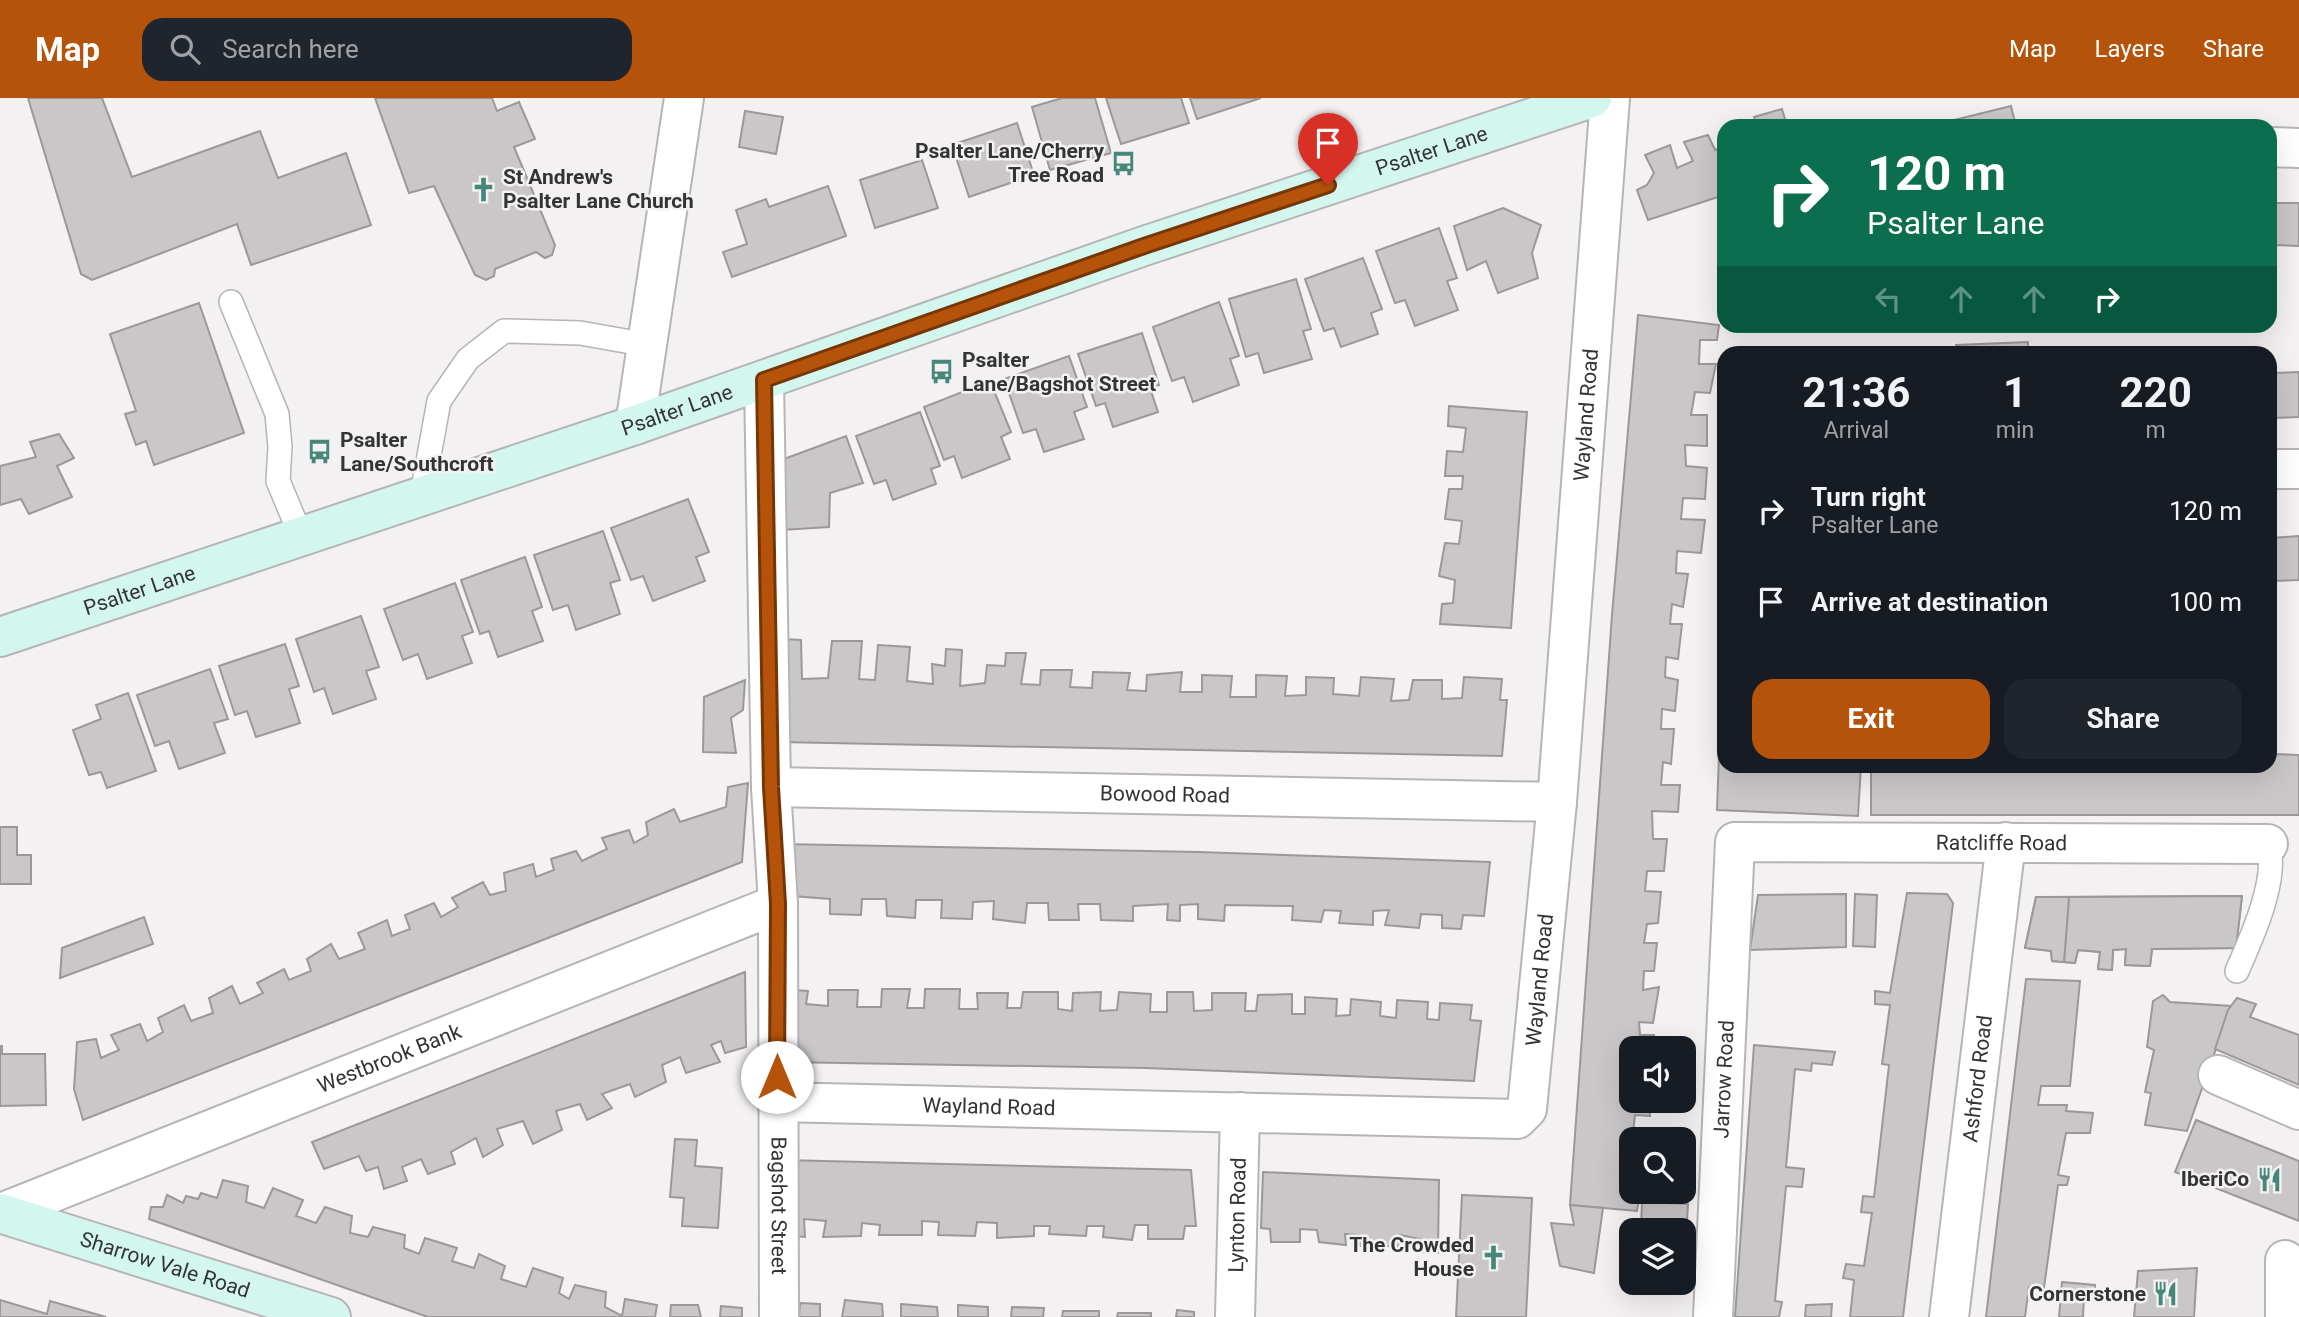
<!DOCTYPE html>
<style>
body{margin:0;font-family:Roboto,sans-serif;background:#20242c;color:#f1f3f6;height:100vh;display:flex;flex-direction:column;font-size:26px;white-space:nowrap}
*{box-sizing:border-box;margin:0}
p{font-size:23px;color:#9ea1a6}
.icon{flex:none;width:38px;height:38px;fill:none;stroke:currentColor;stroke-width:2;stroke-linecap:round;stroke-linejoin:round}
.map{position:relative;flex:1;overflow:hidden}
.details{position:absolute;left:1717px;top:248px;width:560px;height:427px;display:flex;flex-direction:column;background:#171b24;border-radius:21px;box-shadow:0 7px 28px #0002}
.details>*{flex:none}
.banner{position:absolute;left:1717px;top:21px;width:560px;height:214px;border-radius:21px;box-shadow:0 7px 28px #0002;background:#0b6e4f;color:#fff;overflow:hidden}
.tools{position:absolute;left:1619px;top:938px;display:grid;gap:14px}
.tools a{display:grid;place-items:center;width:77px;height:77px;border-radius:14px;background:#171b24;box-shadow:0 7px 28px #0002;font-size:35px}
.pin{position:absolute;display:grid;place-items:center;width:60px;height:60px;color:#fff;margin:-72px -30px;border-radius:50% 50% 50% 0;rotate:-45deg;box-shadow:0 0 7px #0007}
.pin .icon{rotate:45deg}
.me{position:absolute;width:77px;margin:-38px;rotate:0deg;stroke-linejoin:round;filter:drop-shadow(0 0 5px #0008)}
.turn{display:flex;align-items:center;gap:24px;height:147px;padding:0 35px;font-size:32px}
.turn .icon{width:91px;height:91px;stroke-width:2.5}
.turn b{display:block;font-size:49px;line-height:60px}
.lanes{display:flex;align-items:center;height:66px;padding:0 35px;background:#0003;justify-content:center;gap:35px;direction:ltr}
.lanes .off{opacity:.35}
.eta{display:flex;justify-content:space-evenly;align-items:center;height:119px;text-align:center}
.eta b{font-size:42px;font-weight:700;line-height:49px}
.primary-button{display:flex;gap:14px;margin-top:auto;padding:14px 35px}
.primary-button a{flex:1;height:80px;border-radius:21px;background:#b45309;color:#fff;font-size:28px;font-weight:700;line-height:80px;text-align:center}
.primary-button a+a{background:#20242c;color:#f1f3f6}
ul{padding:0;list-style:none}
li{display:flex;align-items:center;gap:21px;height:91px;padding:0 35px}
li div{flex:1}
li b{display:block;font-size:26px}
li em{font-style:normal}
header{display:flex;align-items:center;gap:42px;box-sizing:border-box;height:98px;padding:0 35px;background:#b45309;color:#fff}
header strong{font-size:33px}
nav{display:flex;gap:38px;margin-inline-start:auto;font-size:24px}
.search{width:490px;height:63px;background:#20242c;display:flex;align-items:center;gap:18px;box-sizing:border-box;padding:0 24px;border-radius:21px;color:#9ea1a6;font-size:26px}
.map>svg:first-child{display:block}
</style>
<header>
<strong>Map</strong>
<div class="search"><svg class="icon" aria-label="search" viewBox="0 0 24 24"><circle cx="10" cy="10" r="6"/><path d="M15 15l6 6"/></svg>Search here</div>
<nav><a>Map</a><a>Layers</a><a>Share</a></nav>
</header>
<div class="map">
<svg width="2299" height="1219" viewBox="0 0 2299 1219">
<rect width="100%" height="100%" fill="#f4f1f2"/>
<g fill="#cac7c9" stroke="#9b989a" stroke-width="2">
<polygon points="28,0 102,0 132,79 260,33 278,80 346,55 371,127 251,167 237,126 92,182 81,176"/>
<polygon points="375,0 492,0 497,13 519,4 535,41 514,49 555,147 552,157 545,160 536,154 495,171 494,178 486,182 475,177 434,88 409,95"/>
<polygon points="1062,0 1095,0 1111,55 1050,72 1032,9"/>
<polygon points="1106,0 1181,0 1189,25 1121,46"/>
<polygon points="1190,0 1261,0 1197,21"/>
<polygon points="2011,8 2016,28 1930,28"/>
<polygon points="1782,11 1787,28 1757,28 1754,19"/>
<polygon points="745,13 783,19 776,56 739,49"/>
<polygon points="1017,25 1034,77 969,99 952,47"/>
<polygon points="1708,37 1715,52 1724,47 1724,97 1648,122 1637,92 1647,87 1654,75 1645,57 1670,47 1677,70 1693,63 1684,44"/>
<polygon points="922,62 938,110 875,130 860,82"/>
<polygon points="828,88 846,138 732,179 723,154 747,146 736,112 766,101 769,109"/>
<polygon points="2274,105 2299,105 2299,148 2273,147"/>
<polygon points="1503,110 1541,127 1532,155 1538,180 1498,195 1486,163 1467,172 1454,128"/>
<polygon points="1439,130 1457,180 1447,183 1458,212 1415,228 1405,202 1395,205 1376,153"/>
<polygon points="1363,160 1382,211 1371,215 1378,236 1341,249 1334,230 1324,233 1305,181"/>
<polygon points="1296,181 1311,231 1303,233 1312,261 1264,275 1258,255 1246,259 1229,201"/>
<polygon points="1219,204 1239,258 1230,261 1239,287 1193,304 1184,279 1172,283 1153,229"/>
<polygon points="199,205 244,335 154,367 146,343 136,347 125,316 136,313 110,236"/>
<polygon points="1638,217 1719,227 1717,242 1700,242 1699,266 1716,266 1710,295 1695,294 1691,317 1707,317 1707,348 1685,347 1686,368 1707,370 1705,401 1683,400 1681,421 1705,422 1701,455 1677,453 1676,475 1688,476 1683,509 1672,506 1670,526 1682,526 1678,561 1666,559 1665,579 1678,582 1675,613 1662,611 1661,631 1674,631 1671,666 1663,664 1661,687 1680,687 1678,714 1652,713 1653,741 1667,741 1664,773 1647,773 1645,793 1661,794 1658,825 1647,826 1644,845 1657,845 1654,873 1644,873 1643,892 1659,889 1653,925 1639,924 1640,937 1654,937 1653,950 1631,950 1631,1003 1649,1003 1650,1018 1635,1017 1633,1035 1648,1037 1647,1041 1631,1041 1627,1090 1631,1090 1631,1094 1640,1094 1637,1113 1570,1107 1612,517"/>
<polygon points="1142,235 1159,287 1150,290 1158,314 1113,329 1105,305 1096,308 1078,256"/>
<polygon points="2028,244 2028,256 1956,256 1956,247"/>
<polygon points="1069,258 1087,309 1074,314 1084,341 1044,354 1036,331 1023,335 1004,281"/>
<polygon points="2299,274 2299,319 2270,320 2270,275"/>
<polygon points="990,283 1011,334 1001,339 1010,361 962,380 954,358 944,362 924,309"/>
<polygon points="1449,308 1527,314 1511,530 1440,526 1442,506 1453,505 1455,482 1439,478 1445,445 1459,446 1462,423 1445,421 1449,391 1462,391 1463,378 1445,378 1447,353 1463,354 1466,330 1448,328"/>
<polygon points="920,314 940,368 931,371 936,386 893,402 886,382 874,386 856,338"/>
<polygon points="59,336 74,360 57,368 72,399 29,416 21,401 0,407 0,368 36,359 30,344"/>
<polygon points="846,338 863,385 830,395 829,429 782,432 784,361"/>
<polygon points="688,401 709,454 696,459 705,483 653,503 643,478 631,482 611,430"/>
<polygon points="603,433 620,482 610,485 620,516 576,532 568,507 553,512 534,457"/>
<polygon points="2299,438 2299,482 2270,483 2270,440"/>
<polygon points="525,459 542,509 532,513 543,543 498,559 489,533 480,536 461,482"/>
<polygon points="455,485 473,534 462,538 472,565 427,581 418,556 403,562 384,511"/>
<polygon points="361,518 379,569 366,573 376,601 333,616 324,590 314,594 296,541"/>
<polygon points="783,541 801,542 802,581 828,580 832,543 862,543 859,581 875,582 878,547 910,549 907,583 933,586 932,566 945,568 946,551 962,552 960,588 985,585 987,567 1005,568 1006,555 1026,555 1021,586 1040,587 1041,572 1072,572 1070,589 1092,590 1093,574 1130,575 1127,592 1146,593 1147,577 1182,574 1180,594 1202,594 1202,577 1232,578 1230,599 1256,599 1256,577 1287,578 1285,598 1306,597 1306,579 1334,580 1333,596 1359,598 1361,579 1394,581 1391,603 1409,602 1413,582 1442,582 1442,601 1462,600 1464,579 1502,581 1500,602 1507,602 1502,658 779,644"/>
<polygon points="285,546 299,588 289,591 300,625 256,639 247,613 235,617 219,568"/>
<polygon points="210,571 228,621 214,625 225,655 179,671 169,643 155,648 137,597"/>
<polygon points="745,582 743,612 731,620 736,655 703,654 704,599"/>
<polygon points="128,595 156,673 107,690 101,674 89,677 73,632 101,621 96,607"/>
<polygon points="1719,656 1724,656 1724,668 1861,668 1858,718 1717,712"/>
<polygon points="2270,656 2299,657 2299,717 1871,717 1871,668 2270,668"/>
<polygon points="748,685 742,764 83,1022 74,991 77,944 96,941 101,960 119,952 111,937 140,926 147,943 163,934 158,920 184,907 191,923 213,915 209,900 232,888 240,906 263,895 257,885 284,871 289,882 311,873 307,861 331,846 339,861 365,851 358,835 387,822 392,838 410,831 405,817 434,805 441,819 458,809 452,800 483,784 490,797 506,793 504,775 533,766 536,779 554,772 551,761 576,753 582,763 607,751 602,740 629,732 634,745 648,737 646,724 674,711 680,724 726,709 728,689"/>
<polygon points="0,729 17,729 17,757 31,757 31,786 0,786"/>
<polygon points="782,746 1199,754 1490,764 1484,818 1463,817 1461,831 1442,830 1442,817 1421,816 1419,830 1385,827 1389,812 1373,813 1373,827 1339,825 1341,813 1324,812 1321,824 1292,822 1293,808 1225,807 1224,823 1198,821 1198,806 1180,807 1180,823 1167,822 1168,806 1133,808 1133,823 1101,822 1100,806 1078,806 1079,822 1049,822 1048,805 1027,805 1025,825 993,821 994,803 973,804 972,821 941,820 942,802 916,802 915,820 887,818 886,801 862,801 861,817 830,816 830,801 780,797"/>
<polygon points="1907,795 1947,796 1953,805 1903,1219 1850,1219 1854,1182 1843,1180 1846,1166 1864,1168 1872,1115 1861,1114 1863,1098 1874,1099 1889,967 1882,966 1890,907 1875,906 1875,893 1890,895"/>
<polygon points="1846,796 1846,849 1750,852 1758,797"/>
<polygon points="1855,796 1877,797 1875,849 1853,848"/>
<polygon points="2242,798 2236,850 2152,851 2150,868 2125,867 2126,851 2113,852 2112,872 2098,871 2100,854 2078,852 2075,865 2052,863 2051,853 2025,850 2036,799"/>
<polygon points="2242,798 2236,850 2152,851 2150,868 2125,867 2126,851 2113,852 2112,872 2098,871 2100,854 2078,852 2075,865 2064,864 2069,799"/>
<polygon points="2036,799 2069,799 2064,864 2052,863 2051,853 2025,850"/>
<polygon points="144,819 153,846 60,880 62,850"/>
<polygon points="745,874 746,949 725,955 721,943 711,947 720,964 686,975 680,959 662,967 666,984 635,999 630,986 602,996 612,1010 587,1022 580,1006 556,1013 562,1032 533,1046 523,1023 497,1031 503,1047 483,1059 476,1040 451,1054 455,1066 428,1076 421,1061 402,1069 407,1083 384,1091 378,1069 366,1073 359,1058 324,1071 312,1044"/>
<polygon points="2026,881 2080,883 2070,988 2041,988 2038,1007 2067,1007 2066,1013 2093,1015 2090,1035 2066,1035 2058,1077 2069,1079 2067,1087 2058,1087 2044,1190 2029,1189 2025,1219 1986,1219"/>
<polygon points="882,891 910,891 907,910 924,910 925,891 960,891 959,911 978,911 977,895 1008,895 1007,910 1021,910 1023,894 1058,894 1058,911 1072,913 1073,895 1101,894 1100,913 1117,912 1119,894 1151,896 1150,914 1167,914 1167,894 1193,894 1194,913 1212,912 1212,895 1246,895 1245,913 1256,913 1258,897 1292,896 1292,916 1305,916 1305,899 1337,901 1336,918 1350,917 1351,901 1381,904 1380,918 1396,920 1397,902 1428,904 1427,921 1439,922 1440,905 1472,907 1470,922 1481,923 1474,983 1146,970 783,964 793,892 808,893 806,906 828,908 828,892 858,892 857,909 881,909"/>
<polygon points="2163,897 2170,904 2231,908 2187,1033 2145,1027 2151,995 2145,994 2154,952 2147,949 2153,903"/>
<polygon points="2237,900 2256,906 2250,919 2299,937 2299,987 2215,951 2228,912"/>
<polygon points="1754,947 1835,954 1832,967 1812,965 1811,973 1795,971 1786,1069 1804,1071 1802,1089 1786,1088 1775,1203 1782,1204 1779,1219 1735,1219"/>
<polygon points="0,948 2,948 2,956 45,956 46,1007 0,1008"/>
<polygon points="2196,1022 2299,1063 2299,1123 2175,1074"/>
<polygon points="675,1041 697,1042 695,1068 722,1070 718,1130 682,1128 684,1100 670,1099"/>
<polygon points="783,1062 1191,1072 1196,1128 1185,1128 1183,1141 1148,1141 1148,1127 1135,1127 1132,1142 1103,1139 1104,1128 1087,1128 1086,1138 1049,1136 1050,1128 1034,1128 1034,1138 997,1140 997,1125 977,1124 975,1138 938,1137 939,1124 922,1123 922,1137 879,1137 880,1127 862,1125 861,1138 823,1139 826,1123 804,1121 805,1139 785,1137"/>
<polygon points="1263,1074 1439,1082 1438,1155 1419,1153 1420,1141 1400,1137 1399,1148 1360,1148 1359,1137 1345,1136 1346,1147 1319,1144 1317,1132 1300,1131 1300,1144 1271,1144 1270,1131 1261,1130"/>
<polygon points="223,1082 248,1088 246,1104 264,1110 273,1090 303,1102 296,1118 316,1125 325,1109 352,1118 350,1135 368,1139 373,1129 405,1137 404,1150 419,1156 425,1140 457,1150 452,1163 474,1170 479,1156 505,1168 501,1181 526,1189 533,1170 563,1180 559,1195 569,1201 575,1187 606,1194 605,1209 622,1218 625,1201 657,1207 655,1219 428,1219 149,1121 151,1109 163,1109 167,1097 183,1105 186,1098 198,1101 201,1095 217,1100"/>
<polygon points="1462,1097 1532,1100 1526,1219 1456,1219"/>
<polygon points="1642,1104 1688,1106 1684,1171 1684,1132 1641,1132"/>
<polygon points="1570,1107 1603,1110 1594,1175 1560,1168 1551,1125 1574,1127"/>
<polygon points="1623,1158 1631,1159 1631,1175 1621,1174"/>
<polygon points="2197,1170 2194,1219 2134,1219 2138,1173"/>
<polygon points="2062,1184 2095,1187 2094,1199 2084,1198 2083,1219 2059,1219"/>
<polygon points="0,1202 47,1216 50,1203 106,1219 0,1219"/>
<polygon points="845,1202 882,1206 883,1219 842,1219"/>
<polygon points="800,1205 820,1206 820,1219 799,1219"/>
<polygon points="901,1206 937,1209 938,1219 901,1219"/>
<polygon points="1832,1206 1831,1219 1805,1219 1806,1207"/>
<polygon points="671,1207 698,1207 701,1219 670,1219"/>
<polygon points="958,1207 988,1209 988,1219 958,1219"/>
<polygon points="721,1208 742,1210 742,1219 720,1219"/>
<polygon points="1012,1209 1044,1210 1043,1219 1011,1219"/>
<polygon points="1177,1212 1194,1214 1194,1219 1176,1219"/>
<polygon points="1063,1213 1099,1213 1099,1219 1062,1219"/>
<polygon points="1118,1215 1151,1215 1151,1219 1117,1219"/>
</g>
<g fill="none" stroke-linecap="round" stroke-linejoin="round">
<defs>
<g id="lane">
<polyline points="231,204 277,316 280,349 278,383 301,438"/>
<polyline points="422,396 439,303 468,261 504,233 580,235 648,247"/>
<path d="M2237 873C2251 841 2279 781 2268 746"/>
</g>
<g id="street">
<polyline points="2270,49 2299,50"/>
<path id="s1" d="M764 282 771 689 778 806 779 1219"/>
<polyline points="635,327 684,0"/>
<polyline points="2270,371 2299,371"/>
<path id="s2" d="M771 689 1557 704"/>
<polyline points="2218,977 2299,1012"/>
<path id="s3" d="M777 1004 1517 1021 1527 1011 1557 704 1610 0"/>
<path id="s4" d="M1 1115 778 806"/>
<path id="s5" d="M1235 1219 1240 1014"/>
<path id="s6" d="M1713 1219 1735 744 2268 746"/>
<path id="s7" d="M1949 1219 2006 744"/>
<polyline points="2285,1219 2285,1162"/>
</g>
<g id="secondary">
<path id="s8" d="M0 539 635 327 1144 148 1592 0"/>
<path id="s9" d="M0 1115 331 1219"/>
</g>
</defs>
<use href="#lane" stroke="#b7b4b5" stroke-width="26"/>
<use href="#street" stroke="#b7b4b5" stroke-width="42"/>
<use href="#secondary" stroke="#b7b4b5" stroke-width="42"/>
<use href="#lane" stroke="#fff" stroke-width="23"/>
<use href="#street" stroke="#fff" stroke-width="38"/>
<use href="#secondary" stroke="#d3f7ef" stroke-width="38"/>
</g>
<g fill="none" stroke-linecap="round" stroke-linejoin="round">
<defs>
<polyline id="route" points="777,979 778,806 771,689 764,282 1144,148 1328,87"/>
</defs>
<use href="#route" stroke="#753606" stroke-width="18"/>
<use href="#route" stroke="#b45309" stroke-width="12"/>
</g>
<defs>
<symbol id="bus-bare" viewBox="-9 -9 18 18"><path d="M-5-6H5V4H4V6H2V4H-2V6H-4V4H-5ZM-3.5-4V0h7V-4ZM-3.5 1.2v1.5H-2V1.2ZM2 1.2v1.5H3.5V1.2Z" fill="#458778" stroke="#f4f1f2" stroke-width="2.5" paint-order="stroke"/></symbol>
<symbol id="church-bare" viewBox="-9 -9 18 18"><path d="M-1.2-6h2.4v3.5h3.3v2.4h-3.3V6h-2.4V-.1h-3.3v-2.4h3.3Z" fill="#458778" stroke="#f4f1f2" stroke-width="2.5" paint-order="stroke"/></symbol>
<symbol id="restaurant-bare" viewBox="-9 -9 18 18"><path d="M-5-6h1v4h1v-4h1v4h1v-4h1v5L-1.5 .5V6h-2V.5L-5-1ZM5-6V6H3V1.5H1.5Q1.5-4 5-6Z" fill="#458778" stroke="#f4f1f2" stroke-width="2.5" paint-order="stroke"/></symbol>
</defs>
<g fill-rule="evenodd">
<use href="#bus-bare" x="1106" y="48" width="35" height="35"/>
<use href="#church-bare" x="466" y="74" width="35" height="35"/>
<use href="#bus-bare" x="924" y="256" width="35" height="35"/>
<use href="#bus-bare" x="302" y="336" width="35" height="35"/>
<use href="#restaurant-bare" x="2252" y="1064" width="35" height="35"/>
<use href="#church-bare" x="1476" y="1142" width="35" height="35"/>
<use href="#restaurant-bare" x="2148" y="1178" width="35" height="35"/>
</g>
<g text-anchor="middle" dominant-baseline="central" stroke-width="5" stroke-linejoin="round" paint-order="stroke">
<g font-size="21" font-weight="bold" fill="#353434" stroke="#f4f1f2" text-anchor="end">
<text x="1104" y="53">Psalter Lane/Cherry<tspan x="1104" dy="24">Tree Road</tspan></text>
<text x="503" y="79" text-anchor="start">St Andrew's<tspan x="503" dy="24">Psalter Lane Church</tspan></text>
<text x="962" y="262" text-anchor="start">Psalter<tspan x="962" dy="24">Lane/Bagshot Street</tspan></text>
<text x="340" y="342" text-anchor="start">Psalter<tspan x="340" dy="24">Lane/Southcroft</tspan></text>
<text x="2249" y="1081">IberiCo</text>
<text x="1474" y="1147">The Crowded<tspan x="1474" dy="24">House</tspan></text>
<text x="2146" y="1196">Cornerstone</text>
</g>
<g font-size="21" fill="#353434" stroke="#f4f1f2">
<text stroke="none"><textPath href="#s8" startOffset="1512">Psalter Lane</textPath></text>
<text stroke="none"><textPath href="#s8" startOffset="714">Psalter Lane</textPath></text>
<text stroke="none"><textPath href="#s3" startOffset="1451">Wayland Road</textPath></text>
<text stroke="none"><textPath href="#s8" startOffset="147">Psalter Lane</textPath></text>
<text stroke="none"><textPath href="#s2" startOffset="394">Bowood Road</textPath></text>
<text stroke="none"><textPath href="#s6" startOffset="742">Ratcliffe Road</textPath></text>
<text stroke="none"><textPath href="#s3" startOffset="884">Wayland Road</textPath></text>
<text stroke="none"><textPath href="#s4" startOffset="418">Westbrook Bank</textPath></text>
<text stroke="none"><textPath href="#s6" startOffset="238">Jarrow Road</textPath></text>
<text stroke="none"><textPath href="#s7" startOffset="240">Ashford Road</textPath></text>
<text stroke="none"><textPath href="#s3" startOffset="212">Wayland Road</textPath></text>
<text stroke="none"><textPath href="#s1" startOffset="826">Bagshot Street</textPath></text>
<text stroke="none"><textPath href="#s5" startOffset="102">Lynton Road</textPath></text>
<text stroke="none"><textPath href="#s9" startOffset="173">Sharrow Vale Road</textPath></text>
</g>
</g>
</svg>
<div class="tools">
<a><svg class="icon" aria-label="sound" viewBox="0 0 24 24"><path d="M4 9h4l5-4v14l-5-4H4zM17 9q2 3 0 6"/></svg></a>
<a><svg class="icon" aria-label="search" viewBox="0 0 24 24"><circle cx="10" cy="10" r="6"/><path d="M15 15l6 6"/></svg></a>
<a><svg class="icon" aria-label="layers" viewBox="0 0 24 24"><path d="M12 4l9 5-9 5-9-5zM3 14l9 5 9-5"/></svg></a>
</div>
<div class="pin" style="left:1328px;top:87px;background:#d93025"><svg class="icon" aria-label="arrive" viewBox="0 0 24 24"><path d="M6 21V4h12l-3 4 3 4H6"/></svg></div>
<svg class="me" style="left:777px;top:979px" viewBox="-20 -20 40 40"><circle r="19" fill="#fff"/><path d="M0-13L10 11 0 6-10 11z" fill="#b45309"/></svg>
<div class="banner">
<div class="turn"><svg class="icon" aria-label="right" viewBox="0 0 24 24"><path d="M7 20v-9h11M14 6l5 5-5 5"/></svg><div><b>120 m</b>Psalter Lane</div></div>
<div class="lanes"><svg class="icon off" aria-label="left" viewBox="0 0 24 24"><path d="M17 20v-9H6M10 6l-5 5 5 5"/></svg><svg class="icon off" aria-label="ahead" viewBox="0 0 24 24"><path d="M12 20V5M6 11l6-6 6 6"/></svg><svg class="icon off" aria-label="ahead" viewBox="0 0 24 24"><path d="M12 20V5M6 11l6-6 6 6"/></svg><svg class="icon" aria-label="right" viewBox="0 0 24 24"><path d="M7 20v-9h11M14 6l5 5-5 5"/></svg></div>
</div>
<section class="details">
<div class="eta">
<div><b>21:36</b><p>Arrival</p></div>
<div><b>1</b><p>min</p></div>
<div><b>220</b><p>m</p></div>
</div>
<ul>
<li><svg class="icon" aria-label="right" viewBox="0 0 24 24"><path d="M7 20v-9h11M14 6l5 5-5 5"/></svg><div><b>Turn right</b><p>Psalter Lane</p></div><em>120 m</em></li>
<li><svg class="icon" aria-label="arrive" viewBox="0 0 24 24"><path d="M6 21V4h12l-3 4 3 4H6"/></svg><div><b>Arrive at destination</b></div><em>100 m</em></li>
</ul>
<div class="primary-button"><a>Exit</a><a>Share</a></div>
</section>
</div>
